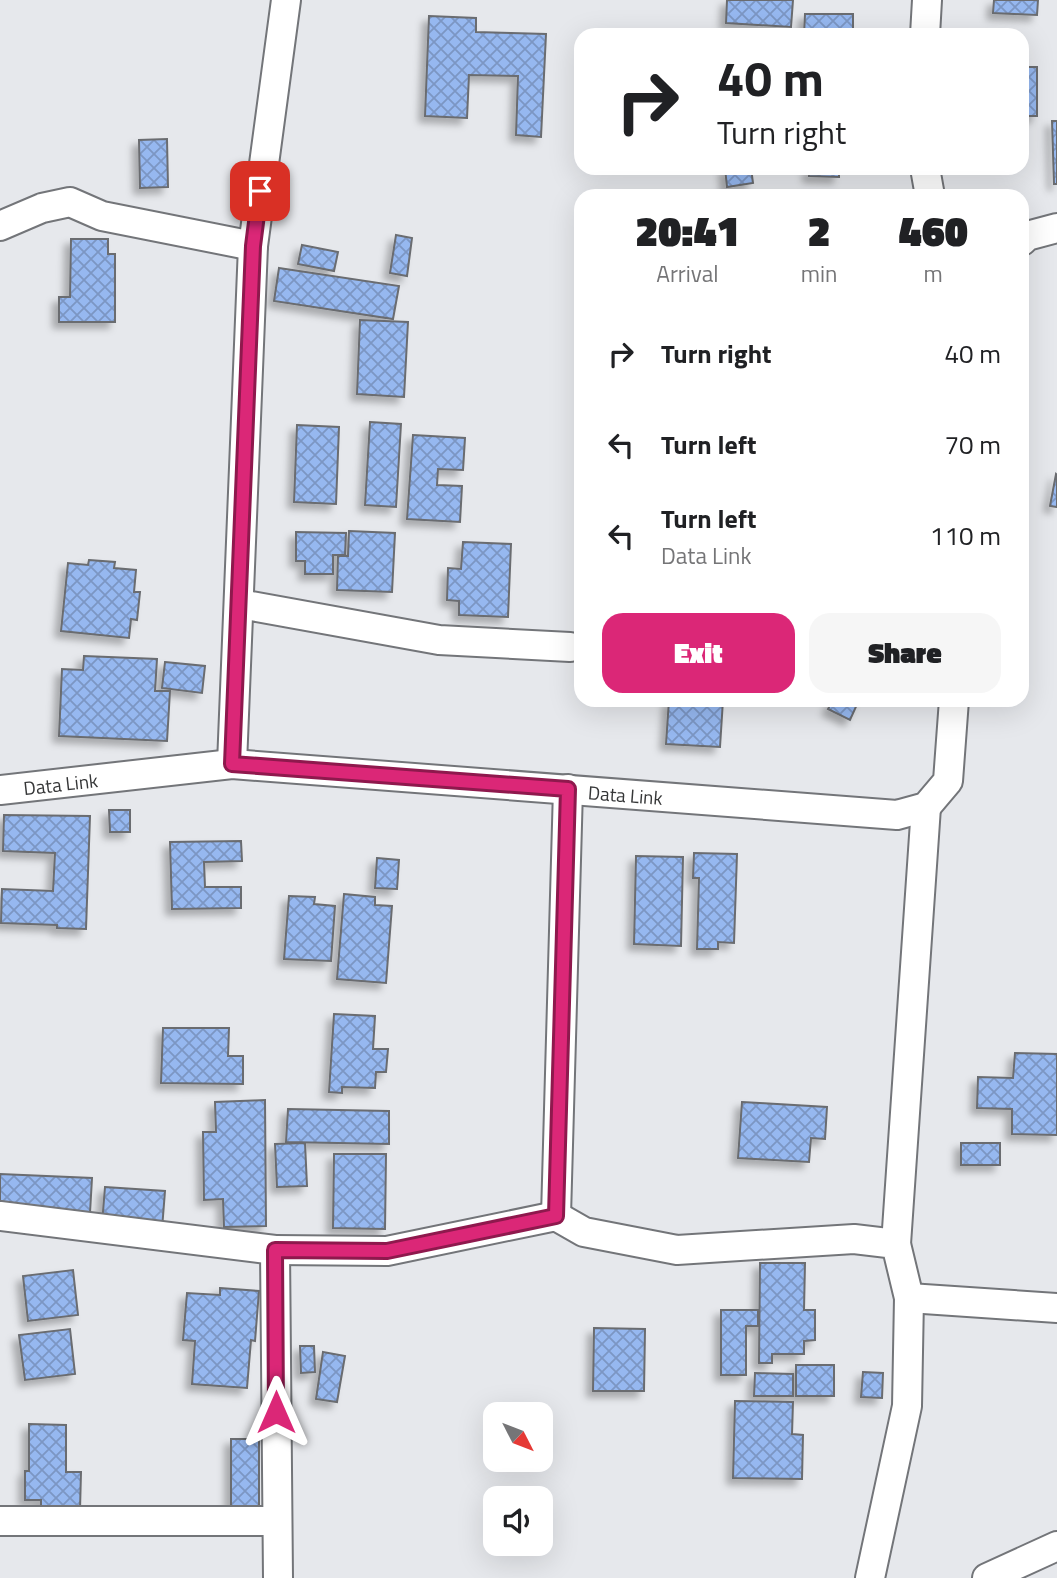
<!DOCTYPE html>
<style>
body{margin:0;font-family:"Titillium Web",sans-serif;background:#f6f6f6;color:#202124;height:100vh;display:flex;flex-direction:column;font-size:26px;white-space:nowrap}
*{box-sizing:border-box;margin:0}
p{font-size:23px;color:#757577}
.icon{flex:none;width:38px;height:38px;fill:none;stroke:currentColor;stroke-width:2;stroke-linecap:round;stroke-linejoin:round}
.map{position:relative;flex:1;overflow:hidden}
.side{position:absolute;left:574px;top:189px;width:455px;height:518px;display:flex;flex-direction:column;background:#fff;border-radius:21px;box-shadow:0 7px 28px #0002}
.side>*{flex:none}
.guide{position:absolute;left:574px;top:28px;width:455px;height:147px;border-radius:21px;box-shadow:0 7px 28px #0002;background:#fff;color:#202124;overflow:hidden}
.needle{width:46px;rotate:132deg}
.tools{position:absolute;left:483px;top:1402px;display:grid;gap:14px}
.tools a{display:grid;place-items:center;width:70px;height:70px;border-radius:14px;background:#fff;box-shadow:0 7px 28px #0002;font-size:35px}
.pin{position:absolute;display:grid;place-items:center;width:60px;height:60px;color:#fff;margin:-30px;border-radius:14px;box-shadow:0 4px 10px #0006}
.me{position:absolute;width:77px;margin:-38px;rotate:0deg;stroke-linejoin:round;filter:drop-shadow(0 0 5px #0008)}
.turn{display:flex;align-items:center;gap:24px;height:147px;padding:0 28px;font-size:32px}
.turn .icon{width:91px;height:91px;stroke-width:2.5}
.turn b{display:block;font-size:49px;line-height:60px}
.eta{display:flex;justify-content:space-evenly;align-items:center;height:119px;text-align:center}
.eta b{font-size:42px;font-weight:800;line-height:49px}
.action{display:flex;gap:14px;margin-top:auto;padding:14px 28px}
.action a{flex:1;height:80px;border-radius:21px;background:#db2777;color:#fff;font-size:28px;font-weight:800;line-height:80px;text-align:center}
.action a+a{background:#f6f6f6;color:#202124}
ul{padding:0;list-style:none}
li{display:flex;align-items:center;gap:21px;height:91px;padding:0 28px}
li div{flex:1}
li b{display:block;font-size:26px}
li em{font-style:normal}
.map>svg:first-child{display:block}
</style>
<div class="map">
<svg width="1057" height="1578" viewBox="0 0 1057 1578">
<defs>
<pattern id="building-cross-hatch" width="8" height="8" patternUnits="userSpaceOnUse" patternTransform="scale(1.75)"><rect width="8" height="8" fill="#96b8f0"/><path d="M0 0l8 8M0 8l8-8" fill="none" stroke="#7b96c3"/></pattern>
<filter id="shadow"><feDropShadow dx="-6" dy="6" stdDeviation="3.5" flood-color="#0004"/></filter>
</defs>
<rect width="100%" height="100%" fill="#e6e8ec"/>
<g fill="url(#building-cross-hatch)" stroke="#6a6c70" stroke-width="2" filter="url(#shadow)">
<polygon points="727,0 793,0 791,27 726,23"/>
<polygon points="994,0 1038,0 1037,15 993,13"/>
<polygon points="805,14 853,14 853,35 804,35"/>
<polygon points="429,16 476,18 476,32 546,34 541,137 516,135 518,76 469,75 467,118 425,116"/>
<rect x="1022" y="67" width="15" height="49"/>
<polygon points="1052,121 1057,121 1057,184 1054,184"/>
<polygon points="167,139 168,187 140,188 139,140"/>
<polygon points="725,168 751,168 753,183 727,187"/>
<polygon points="809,168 839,168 839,177 809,176"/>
<polygon points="396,235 412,238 407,276 390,273"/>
<polygon points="71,239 108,239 108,254 115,254 115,322 59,322 59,297 70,297"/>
<polygon points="302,245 338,252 334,271 298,264"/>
<polygon points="279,268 399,286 393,319 274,301"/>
<polygon points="360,320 408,322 404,397 357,394"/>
<polygon points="370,422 401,424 396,507 365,505"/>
<polygon points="297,425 339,427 336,504 294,502"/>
<polygon points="413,435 465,438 463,470 438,469 437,485 462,486 460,522 407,519"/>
<polygon points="1056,474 1057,475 1057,507 1050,506"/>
<polygon points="349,531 395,533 392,592 337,590 338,556 348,556"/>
<polygon points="296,532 346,533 345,555 333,555 333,574 305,574 305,561 296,561"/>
<polygon points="463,542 511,544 508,617 459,615 459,601 447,600 448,568 461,569"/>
<polygon points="89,560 115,562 114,568 136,570 134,592 140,592 137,620 131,619 129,638 61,631 68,563 88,565"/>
<polygon points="84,656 157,659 155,691 170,691 167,741 59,736 62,669 83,670"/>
<polygon points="165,662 205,666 202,693 162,688"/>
<polygon points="669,700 723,700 720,747 666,744"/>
<polygon points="833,700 859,700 850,720 828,709"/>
<polygon points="109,810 130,810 130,832 110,832"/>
<polygon points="4,815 90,816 86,929 57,928 57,925 1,923 2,889 53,891 55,853 3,851"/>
<polygon points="241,841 242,861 204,862 205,887 241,887 241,908 172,909 170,842"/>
<polygon points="694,853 737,854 734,943 718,942 718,949 697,949 699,878 693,878"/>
<polygon points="636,856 683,857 681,946 634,944"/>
<polygon points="377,858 399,860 397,889 375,888"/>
<polygon points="344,894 375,897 375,905 392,906 386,983 337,979"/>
<polygon points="289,896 315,897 314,904 335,906 331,961 284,959"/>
<polygon points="334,1014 375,1016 373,1049 388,1049 386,1072 376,1072 375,1088 342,1087 342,1093 329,1092"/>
<polygon points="163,1028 229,1028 228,1056 243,1056 243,1084 161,1083"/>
<polygon points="1015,1053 1057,1054 1057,1135 1012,1134 1012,1109 977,1108 978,1077 1013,1078"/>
<polygon points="265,1100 266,1226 224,1227 223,1199 204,1200 203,1132 216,1132 215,1102"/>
<polygon points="742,1102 827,1107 825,1139 811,1138 809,1162 738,1158"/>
<polygon points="288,1109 389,1111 389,1144 286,1142"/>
<polygon points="305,1143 307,1186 277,1187 275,1144"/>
<rect x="961" y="1143" width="39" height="22"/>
<polygon points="334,1154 386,1154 385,1229 333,1228"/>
<polygon points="0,1174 92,1178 90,1213 0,1210"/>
<polygon points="105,1187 165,1191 162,1229 102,1224"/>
<polygon points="760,1263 805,1263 804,1310 815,1310 815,1340 804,1341 804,1354 772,1354 772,1363 759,1363"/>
<polygon points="73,1270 78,1315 28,1321 23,1276"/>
<polygon points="220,1288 259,1291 255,1341 251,1340 247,1388 192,1384 195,1341 183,1340 187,1293 220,1295"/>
<polygon points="721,1310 758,1310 758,1326 746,1326 746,1375 721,1375"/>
<polygon points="594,1328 645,1329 644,1391 593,1391"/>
<polygon points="70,1329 75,1374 25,1380 19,1335"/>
<polygon points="300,1346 314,1346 315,1372 301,1373"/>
<polygon points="323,1352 345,1356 337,1402 316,1399"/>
<rect x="796" y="1365" width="38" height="31"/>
<polygon points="863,1372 883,1373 882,1398 861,1397"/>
<polygon points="755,1373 793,1374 793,1396 754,1396"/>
<polygon points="735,1401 793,1402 792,1434 803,1435 802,1479 733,1478"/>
<polygon points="29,1424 66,1425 66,1472 81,1472 80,1510 41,1510 41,1500 25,1500 25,1471 29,1471"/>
<rect x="231" y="1439" width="28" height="67"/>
</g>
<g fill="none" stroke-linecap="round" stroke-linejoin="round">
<defs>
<g id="minor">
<polyline points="925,35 927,0"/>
<polyline points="925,168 930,196"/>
<polyline points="0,226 42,208 70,202 102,216 253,246"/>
<polyline points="1022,241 1027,236 1057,228"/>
<polyline points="240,604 439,640 570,647"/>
<polyline points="232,764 253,246 286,0"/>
<path id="s1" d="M0 790 232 764 897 815 926 807 948 781 954 700"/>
<polyline points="0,1216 275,1250 278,1578"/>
<polyline points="556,1216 568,789"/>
<polyline points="896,1244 926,807"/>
<polyline points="275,1250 387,1251 556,1216 584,1232 677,1250 854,1239 896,1244 909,1298 907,1406 870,1578"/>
<polyline points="909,1298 1057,1308"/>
<polyline points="0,1521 277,1521"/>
<polyline points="987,1578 1057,1546"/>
</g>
</defs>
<use href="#minor" stroke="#737579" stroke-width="32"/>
<use href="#minor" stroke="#fff" stroke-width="28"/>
</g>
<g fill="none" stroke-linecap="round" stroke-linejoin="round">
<defs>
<polyline id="route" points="260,191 253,246 232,764 568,789 556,1216 387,1251 275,1250 276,1412"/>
</defs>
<use href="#route" stroke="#8e194d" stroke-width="18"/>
<use href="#route" stroke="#db2777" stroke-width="12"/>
</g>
<g text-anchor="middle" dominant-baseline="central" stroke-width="6" stroke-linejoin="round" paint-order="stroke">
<g font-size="19" fill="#363738" stroke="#fff">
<text stroke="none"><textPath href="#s1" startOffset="61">Data Link</textPath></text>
<text stroke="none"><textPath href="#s1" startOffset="628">Data Link</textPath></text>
</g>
</g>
</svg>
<div class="tools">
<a><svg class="needle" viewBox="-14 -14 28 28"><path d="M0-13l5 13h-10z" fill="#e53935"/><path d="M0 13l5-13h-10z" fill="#757577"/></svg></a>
<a><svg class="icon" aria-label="sound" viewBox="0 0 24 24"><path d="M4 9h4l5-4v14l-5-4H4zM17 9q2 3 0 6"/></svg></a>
</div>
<div class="pin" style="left:260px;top:191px;background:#d93025"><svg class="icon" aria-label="arrive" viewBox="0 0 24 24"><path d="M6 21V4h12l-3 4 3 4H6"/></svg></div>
<svg class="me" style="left:276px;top:1412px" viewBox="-20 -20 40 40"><path d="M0-17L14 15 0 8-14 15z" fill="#db2777" stroke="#fff" stroke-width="4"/></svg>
<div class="guide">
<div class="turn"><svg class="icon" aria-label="right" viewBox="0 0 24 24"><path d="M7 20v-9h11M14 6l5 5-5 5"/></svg><div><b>40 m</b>Turn right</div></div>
</div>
<section class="side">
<div class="eta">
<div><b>20:41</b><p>Arrival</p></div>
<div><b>2</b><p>min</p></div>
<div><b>460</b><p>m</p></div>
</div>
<ul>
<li><svg class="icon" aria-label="right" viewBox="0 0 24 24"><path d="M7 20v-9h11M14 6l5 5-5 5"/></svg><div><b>Turn right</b></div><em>40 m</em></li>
<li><svg class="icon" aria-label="left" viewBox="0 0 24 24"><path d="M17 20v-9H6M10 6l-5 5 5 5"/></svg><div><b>Turn left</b></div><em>70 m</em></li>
<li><svg class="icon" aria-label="left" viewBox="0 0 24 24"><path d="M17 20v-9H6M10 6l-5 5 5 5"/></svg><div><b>Turn left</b><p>Data Link</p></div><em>110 m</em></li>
</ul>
<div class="action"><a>Exit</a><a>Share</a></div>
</section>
</div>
